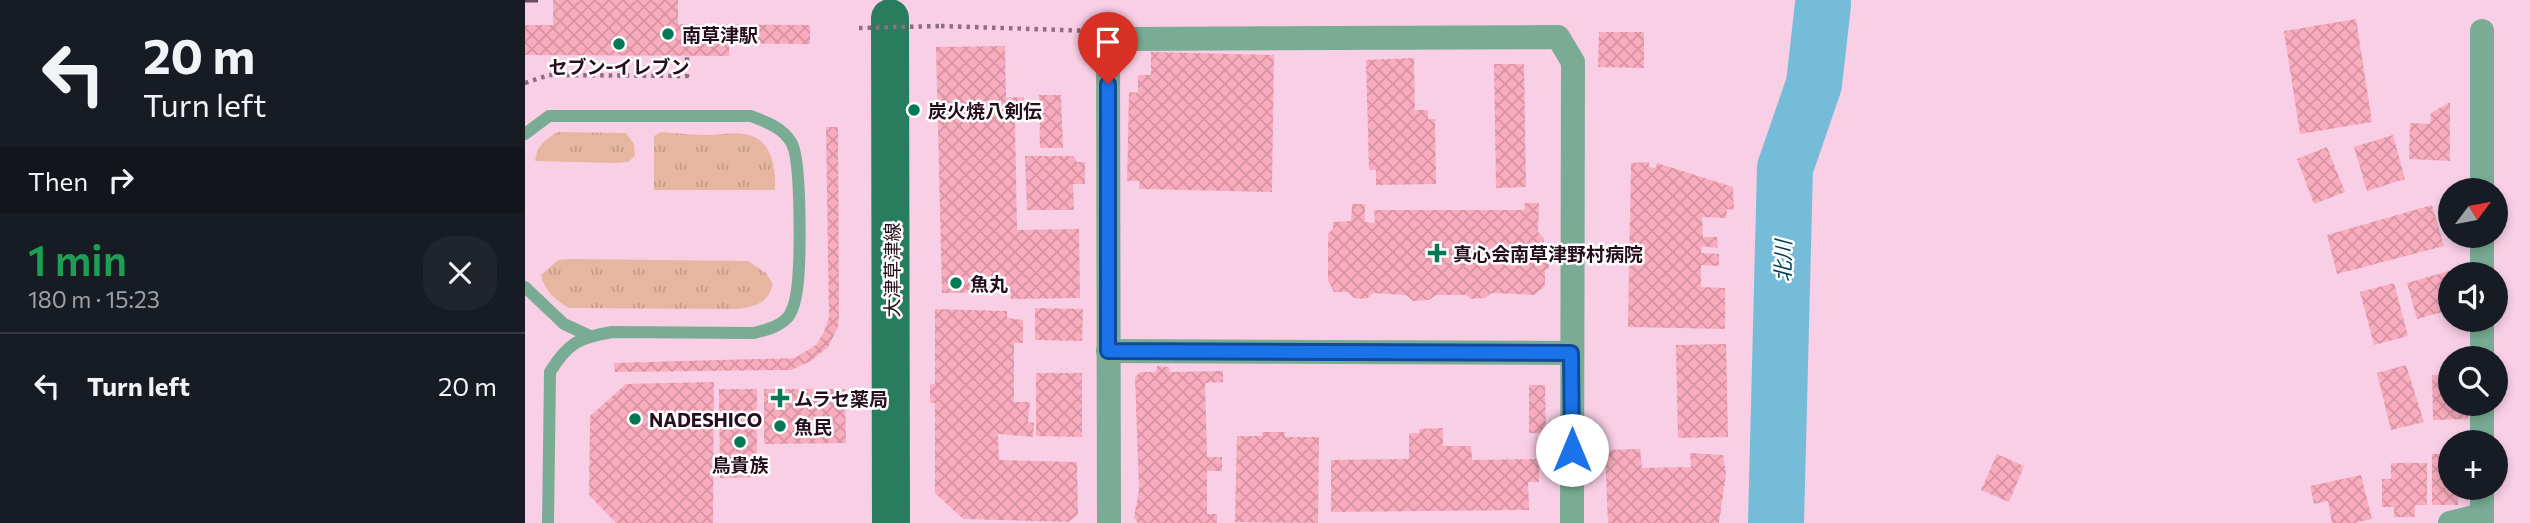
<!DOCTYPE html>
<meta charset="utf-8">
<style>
body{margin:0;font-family:Commissioner,"Noto Sans JP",sans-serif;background:#20242c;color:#f1f3f6;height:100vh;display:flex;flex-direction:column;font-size:26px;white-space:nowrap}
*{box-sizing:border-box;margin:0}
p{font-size:23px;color:#9ea1a6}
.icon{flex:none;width:38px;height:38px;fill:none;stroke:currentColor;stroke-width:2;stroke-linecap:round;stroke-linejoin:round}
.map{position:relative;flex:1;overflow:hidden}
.panel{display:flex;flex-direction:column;background:#171b24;width:525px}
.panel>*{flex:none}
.hud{background:#171b24;color:#f1f3f6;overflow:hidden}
.needle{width:46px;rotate:58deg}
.controls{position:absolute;left:1913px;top:178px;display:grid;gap:14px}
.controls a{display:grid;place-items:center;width:70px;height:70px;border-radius:50%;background:#171b24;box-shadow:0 4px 10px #0003;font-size:35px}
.pin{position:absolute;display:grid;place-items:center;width:60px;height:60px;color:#fff;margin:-72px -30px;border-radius:50% 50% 50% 0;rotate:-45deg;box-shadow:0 0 7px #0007}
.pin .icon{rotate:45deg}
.me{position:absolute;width:77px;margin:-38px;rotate:0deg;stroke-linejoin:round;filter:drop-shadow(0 0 5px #0008)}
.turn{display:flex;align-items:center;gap:24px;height:147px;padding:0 28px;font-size:32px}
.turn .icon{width:91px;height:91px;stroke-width:2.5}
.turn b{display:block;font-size:49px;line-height:60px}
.then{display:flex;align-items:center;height:66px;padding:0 28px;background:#0003;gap:14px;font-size:26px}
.round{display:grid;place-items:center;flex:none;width:74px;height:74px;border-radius:28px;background:#20242c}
.head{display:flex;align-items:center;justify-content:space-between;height:119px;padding:0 28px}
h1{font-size:42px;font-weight:600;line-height:52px;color:#1e9e55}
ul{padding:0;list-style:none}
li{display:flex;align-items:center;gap:21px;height:105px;padding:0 28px;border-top:2px solid #363941}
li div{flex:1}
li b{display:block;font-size:26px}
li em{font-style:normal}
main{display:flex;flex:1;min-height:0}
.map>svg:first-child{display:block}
</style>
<main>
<section class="panel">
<div class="hud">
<div class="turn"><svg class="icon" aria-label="left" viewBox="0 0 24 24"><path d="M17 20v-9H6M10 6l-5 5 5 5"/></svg><div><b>20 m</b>Turn left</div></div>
<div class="then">Then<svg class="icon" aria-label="right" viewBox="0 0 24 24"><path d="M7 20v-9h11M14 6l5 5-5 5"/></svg></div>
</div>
<div class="head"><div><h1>1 min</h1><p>180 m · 15:23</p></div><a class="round"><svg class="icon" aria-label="close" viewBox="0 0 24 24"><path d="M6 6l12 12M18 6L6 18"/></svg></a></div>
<ul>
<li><svg class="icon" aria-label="left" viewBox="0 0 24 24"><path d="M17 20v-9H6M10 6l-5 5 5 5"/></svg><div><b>Turn left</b></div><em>20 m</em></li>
</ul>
</section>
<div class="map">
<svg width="2005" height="523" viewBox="0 0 2005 523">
<defs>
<pattern id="grass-tufts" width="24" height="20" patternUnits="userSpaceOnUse" patternTransform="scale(1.75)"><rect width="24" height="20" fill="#e7b6a0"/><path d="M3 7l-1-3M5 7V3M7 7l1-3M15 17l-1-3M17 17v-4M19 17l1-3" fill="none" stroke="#c69b89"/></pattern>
<pattern id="building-cross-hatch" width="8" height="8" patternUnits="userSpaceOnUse" patternTransform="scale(1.75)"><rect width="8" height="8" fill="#f9acbe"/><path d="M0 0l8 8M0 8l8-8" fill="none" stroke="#d593a3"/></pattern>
</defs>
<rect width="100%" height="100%" fill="#f9cfe6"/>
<g fill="url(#grass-tufts)">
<path d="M33 132 101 133 109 144 110 156 103 162 90 163 10 161C13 145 19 140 33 132Z"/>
<path d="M136 132C152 133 169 135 186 135 196 135 208 132 219 134 247 138 251 167 250 190H129V136Z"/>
<path d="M46 259 223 261 241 273 248 284C243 303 231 307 212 309L44 308C29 299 20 292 16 275L33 260Z"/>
</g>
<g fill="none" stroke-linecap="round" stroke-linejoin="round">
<polyline stroke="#74bcd7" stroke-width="56" points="1251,523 1260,168 1289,84 1298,4"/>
</g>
<g fill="url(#building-cross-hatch)">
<polygon points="28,0 153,0 153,24 285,25 285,44 204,43 204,56 0,55 0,25 28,25"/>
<polygon points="1831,19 1847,122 1775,134 1759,31"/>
<polygon points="1074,32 1119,32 1119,68 1073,67"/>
<polygon points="480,46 481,98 499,97 499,120 490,120 492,230 554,229 555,298 486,299 486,292 417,293 411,47"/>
<polygon points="626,52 749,55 747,192 614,189 615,181 602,181 604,92 613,93 613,75 626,75"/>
<polygon points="889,58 890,110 903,110 903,119 910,119 911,184 851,185 851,170 844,170 841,60"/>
<polygon points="969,64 999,64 1001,187 971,188"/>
<polygon points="514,95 536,95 538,148 515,148"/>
<polygon points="1925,102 1925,161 1884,159 1885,123 1905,124 1906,113"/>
<polygon points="301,127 313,127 314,317 313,327 303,347 286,361 266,370 90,372 89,363 270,358 291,345 299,332 304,317"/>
<polygon points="1868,135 1880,179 1842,191 1829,147"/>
<polygon points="1802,147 1820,192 1789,204 1772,159"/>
<polygon points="500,156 548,156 552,162 560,162 560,184 548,184 549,210 502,210"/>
<polygon points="1124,162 1124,167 1131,168 1132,163 1208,187 1209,210 1202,209 1201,218 1177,217 1178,237 1192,237 1193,248 1177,246 1176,253 1194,254 1194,266 1176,265 1176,287 1200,288 1200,329 1103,327 1106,163"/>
<polygon points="1000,203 1014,203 1013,232 1019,238 1018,249 1023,256 1024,267 1020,271 1020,286 1009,295 967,293 960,298 946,299 941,295 911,295 904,300 888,301 881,295 848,293 841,299 829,298 823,292 809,292 803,281 803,234 808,229 808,222 826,221 827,204 840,204 840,222 850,223 849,210 999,210"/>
<polygon points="1907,205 1919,246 1812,274 1802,235"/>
<polygon points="1931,269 1933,275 1925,275 1925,310 1892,319 1882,283"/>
<polygon points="1869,283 1883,336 1849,345 1835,292"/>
<polygon points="510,308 558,309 557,341 510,340"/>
<polygon points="410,309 482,311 482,318 498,320 498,343 489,343 489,402 505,402 503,422 509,423 508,437 473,434 474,460 552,462 553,515 543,522 438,519 410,493 410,403 405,403 405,384 410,384"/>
<polygon points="1201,344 1203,437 1153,438 1151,345"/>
<polygon points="1881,365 1899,422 1866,430 1852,373"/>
<polygon points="632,366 644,367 645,372 698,371 698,382 680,383 682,457 697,457 697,471 682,471 682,514 692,514 692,523 613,523 609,518 614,490 610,377 615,372 631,372"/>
<polygon points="511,373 557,373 557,437 511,436"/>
<polygon points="1907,375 1925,375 1925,404 1943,404 1943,419 1908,420"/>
<polygon points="189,382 188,523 91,523 64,495 65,416 101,384"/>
<polygon points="1004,385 1020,385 1021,433 1004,433"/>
<polygon points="194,389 232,389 232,477 195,478"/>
<polygon points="239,389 320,389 321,443 239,444"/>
<polygon points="918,428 918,446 946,446 947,460 1014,459 1014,482 1003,482 1004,510 806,512 806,460 884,459 884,433 895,433 894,429"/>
<polygon points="737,432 760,432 760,437 794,437 793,523 710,522 712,436 737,436"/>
<polygon points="1115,449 1117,468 1166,467 1165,453 1198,455 1201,474 1194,523 1083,523 1080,450"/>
<polygon points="1472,454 1499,466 1484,502 1456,490"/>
<polygon points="1907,454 1925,454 1925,488 1943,488 1944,496 1933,496 1933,505 1907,505"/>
<polygon points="1866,463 1902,463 1902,505 1890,505 1890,517 1869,517 1869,507 1857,507 1857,479 1866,479"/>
<polygon points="1836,475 1847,519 1830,523 1807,523 1803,501 1789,504 1785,486"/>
</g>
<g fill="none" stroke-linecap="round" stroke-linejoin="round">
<g stroke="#8e6d80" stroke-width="4.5" stroke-dasharray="3.5 5" stroke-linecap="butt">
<polyline points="416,26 569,31"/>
<polyline points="0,83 24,75 162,76 162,56"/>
</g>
<g stroke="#7aac95" stroke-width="12">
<path d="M0 134 24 116H226C241 122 257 127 266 142 277 158 275 258 273 281 272 292 270 308 263 317 254 327 241 330 229 333L87 332C53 338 43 343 25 372L23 523"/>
<polyline points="0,287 39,324 65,336"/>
</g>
<g stroke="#7aac95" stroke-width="24">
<polyline points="1957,31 1957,191"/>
<polyline points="1957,236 1957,275"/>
<polyline points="1957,320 1957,359"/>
<polyline points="583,351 1046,353"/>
<polyline points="1957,404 1957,443"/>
<polyline points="1957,488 1957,523"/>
<polyline points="584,523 583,57 592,42 601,39 1033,37 1048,62 1047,523"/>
<polyline points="1925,523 1957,515"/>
</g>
<polyline stroke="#277d5d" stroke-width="38" points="365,18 366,523"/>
<polyline stroke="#6c4d5f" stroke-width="5" stroke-dasharray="14 7" stroke-linecap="butt" points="0,0 13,0"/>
<polyline stroke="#8e6d80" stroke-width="4.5" stroke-dasharray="3.5 5" stroke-linecap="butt" points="334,28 416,26"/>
</g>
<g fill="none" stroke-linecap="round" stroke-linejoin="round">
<defs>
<polyline id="route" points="583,84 583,351 1046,353 1047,450"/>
</defs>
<use href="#route" stroke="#114b97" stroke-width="18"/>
<use href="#route" stroke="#1a73e8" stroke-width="12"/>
</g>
<g fill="#037956" stroke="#fefefe" stroke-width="2.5">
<circle cx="143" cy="34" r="7"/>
<circle cx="94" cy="44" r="7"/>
<circle cx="389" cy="110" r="7"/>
<path d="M908.5 242.5h7v7h7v7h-7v7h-7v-7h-7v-7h7z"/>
<circle cx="431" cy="283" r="7"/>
<path d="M251.5 387.5h7v7h7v7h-7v7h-7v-7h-7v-7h7z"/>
<circle cx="110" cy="419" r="7"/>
<circle cx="255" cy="426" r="7"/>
<circle cx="215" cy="442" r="7"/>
</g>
<g text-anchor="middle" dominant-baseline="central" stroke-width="5" stroke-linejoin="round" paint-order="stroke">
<g font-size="19" font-weight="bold" fill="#270e1d" stroke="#fefefe" text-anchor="start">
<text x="157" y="34">南草津駅</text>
<text x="94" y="66" text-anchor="middle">セブン-イレブン</text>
<text x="403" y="110">炭火焼八剣伝</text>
<text x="928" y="253">真心会南草津野村病院</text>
<text x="445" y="283">魚丸</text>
<text x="269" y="398">ムラセ薬局</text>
<text x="124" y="419">NADESHICO</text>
<text x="269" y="426">魚民</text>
<text x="215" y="464" text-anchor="middle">鳥貴族</text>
</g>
<g font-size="19" fill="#270e1d" stroke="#fefefe">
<text transform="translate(366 270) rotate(-90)">大津草津線</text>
</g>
<g font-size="21" font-style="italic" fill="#004356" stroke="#fefefe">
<text transform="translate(1257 261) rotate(-89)">北川</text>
</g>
</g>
</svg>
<div class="controls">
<a><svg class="needle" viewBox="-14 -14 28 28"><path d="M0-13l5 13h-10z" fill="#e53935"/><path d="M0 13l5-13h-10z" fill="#9ea1a6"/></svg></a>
<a><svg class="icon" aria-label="sound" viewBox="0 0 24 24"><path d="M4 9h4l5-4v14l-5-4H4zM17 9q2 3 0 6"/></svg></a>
<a><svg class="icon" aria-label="search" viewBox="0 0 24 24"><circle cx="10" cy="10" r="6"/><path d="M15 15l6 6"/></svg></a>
<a>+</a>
</div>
<div class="pin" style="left:583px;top:84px;background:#d93025"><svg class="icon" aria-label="arrive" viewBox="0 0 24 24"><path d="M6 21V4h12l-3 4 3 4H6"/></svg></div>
<svg class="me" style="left:1047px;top:450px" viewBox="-20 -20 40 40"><circle r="19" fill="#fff"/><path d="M0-13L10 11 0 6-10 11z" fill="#1a73e8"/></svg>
</div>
</main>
